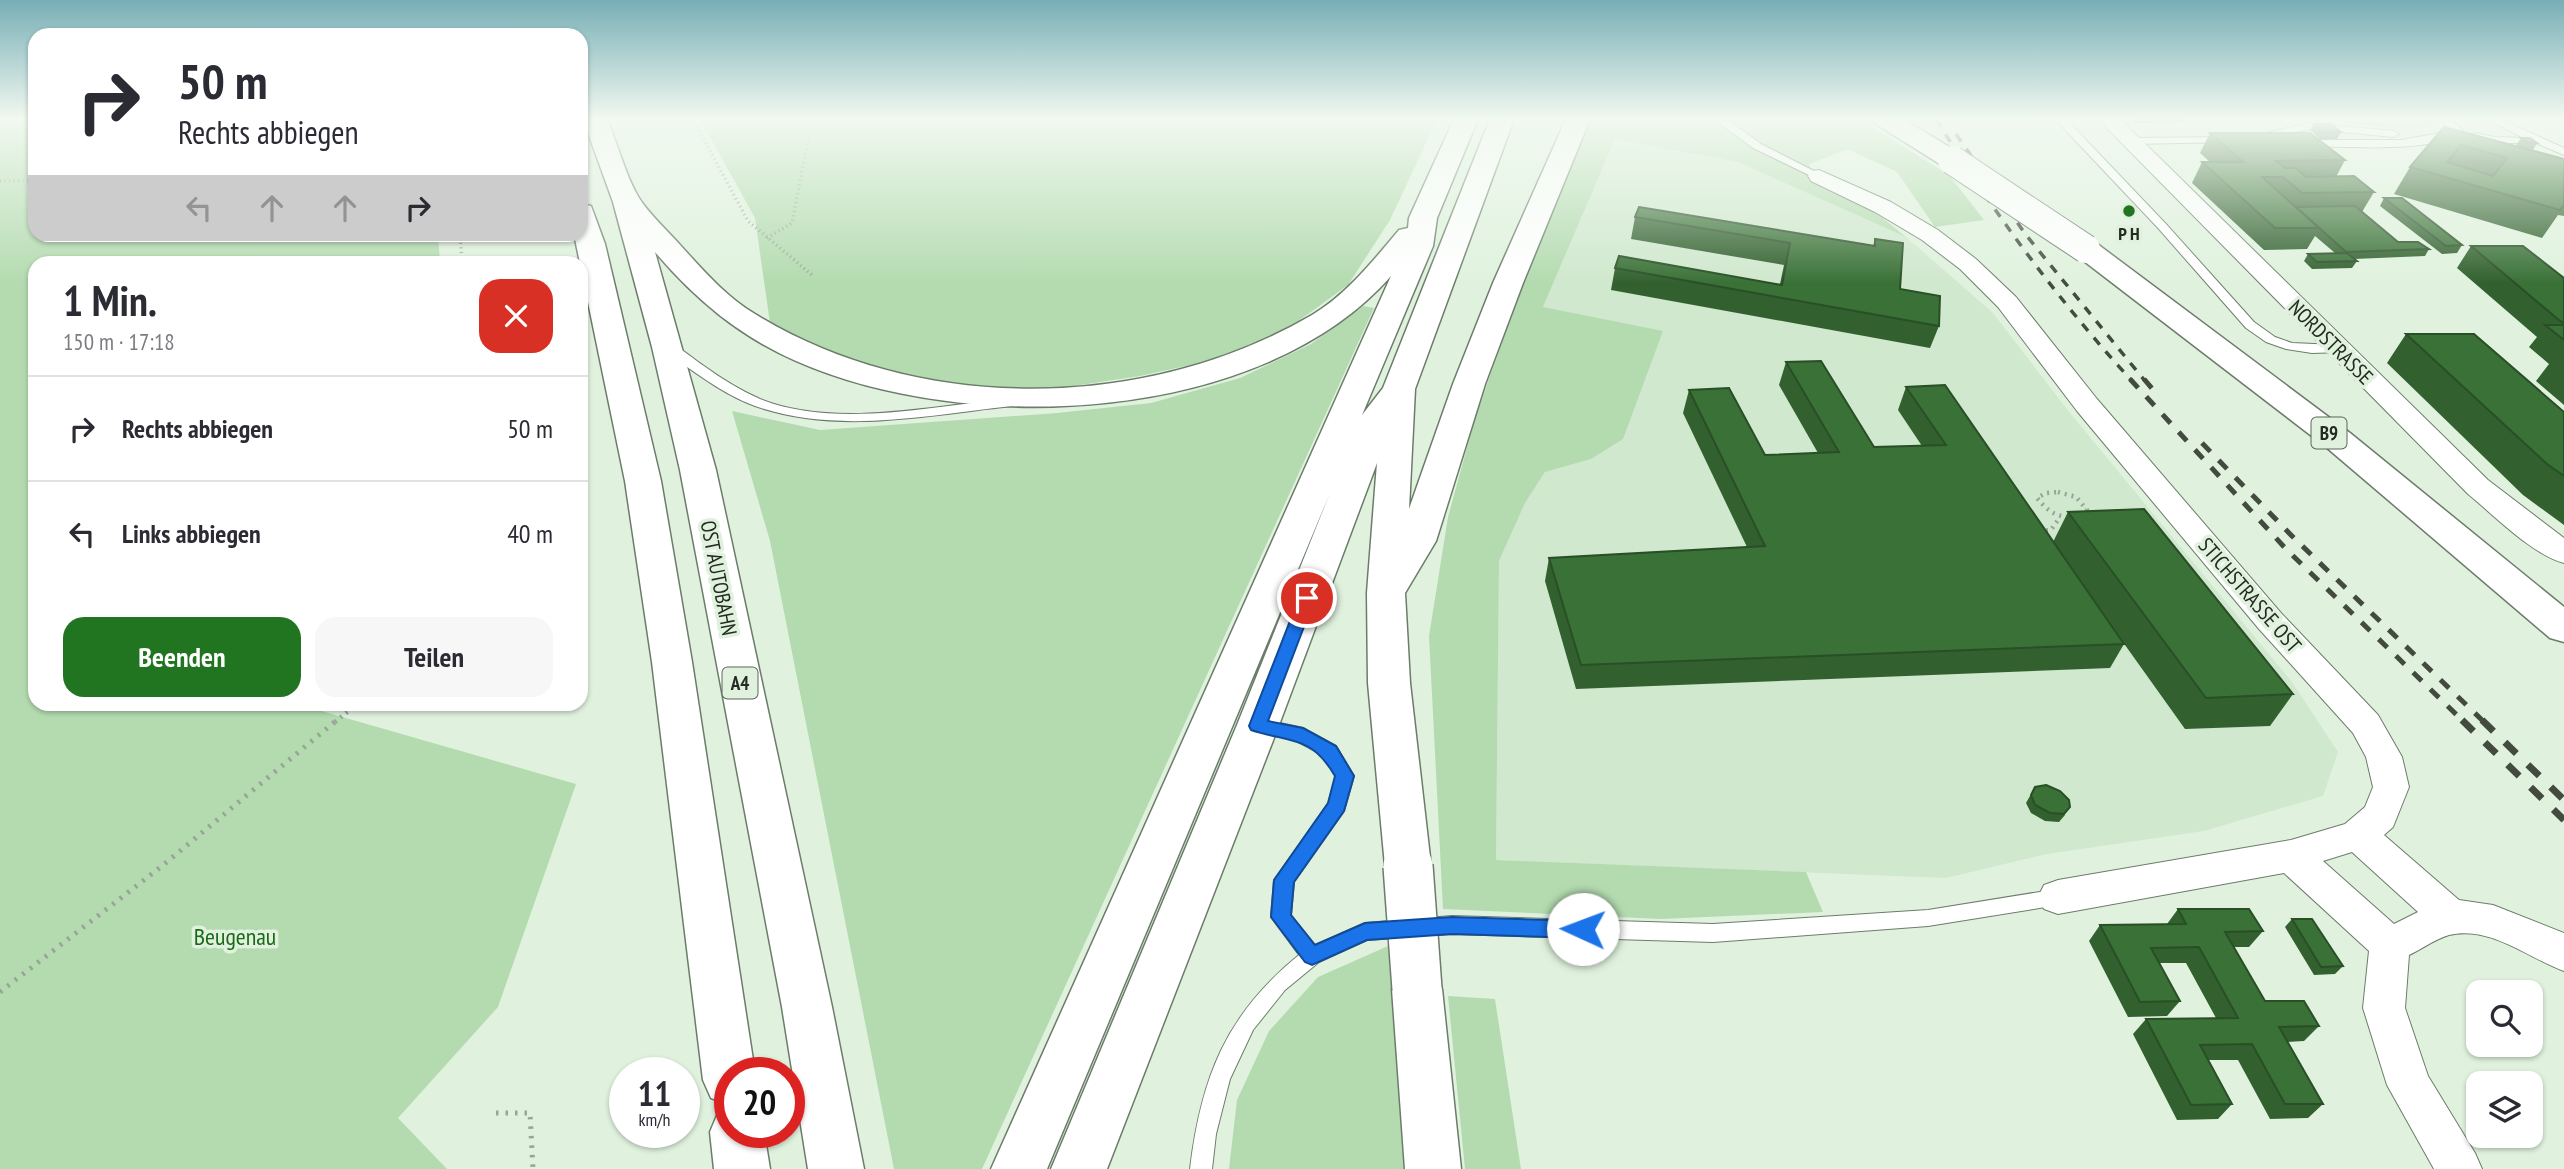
<!DOCTYPE html>
<html lang="de">
<head>
<meta charset="utf-8">
<style>
	body { margin:0; font-family:"PT Sans Narrow",sans-serif; background:#f7f7f7; color:#2b2b33; height:100vh; display:flex; flex-direction:column; font-size:26px; white-space:nowrap }
	* { box-sizing:border-box; margin:0 }
	p { font-size:23px; color:#7c7c81 }
	.icon { flex:none; width:38px; height:38px; fill:none; stroke:currentColor; stroke-width:2; stroke-linecap:round; stroke-linejoin:round }
	.map { position:relative; flex:1; overflow:hidden }
	.sheet { position:absolute; left:28px; top:256px; width:560px; height:455px; display:flex; flex-direction:column; background:#fff; border-radius:21px; box-shadow:0 2px 5px #0004 }
	.sheet>* { flex:none }
	.banner { position:absolute; left:28px; top:28px; width:560px; height:214px; border-radius:21px; box-shadow:0 2px 5px #0004; background:#fff; color:#2b2b33; overflow:hidden }
	.controls { position:absolute; left:2466px; top:980px; display:grid; gap:14px }
	.controls a { display:grid; place-items:center; width:77px; height:77px; border-radius:14px; background:#fff; box-shadow:0 2px 5px #0004; font-size:35px }
	.speed { position:absolute; left:609px; top:1057px; display:flex; gap:14px; font-size:35px; font-weight:700; text-align:center }
	.speed>* { display:grid; place-content:center; width:91px; height:91px; border-radius:50%; background:#fff; box-shadow:0 2px 5px #0004; line-height:1 }
	.speed small { font-size:18px; font-weight:400 }
	.speed .limit { border:10px solid #d22; background:#fff; color:#111 }
	.pin { position:absolute; display:grid; place-items:center; width:60px; height:60px; color:#fff; margin:-30px; border:4px solid #fff; border-radius:50%; box-shadow:0 2px 7px #0007 }
	.me { position:absolute; width:77px; margin:-38px; rotate:272deg; stroke-linejoin:round; filter:drop-shadow(0 0 5px #0008) }
	.turn { display:flex; align-items:center; gap:24px; height:147px; padding:0 35px; font-size:32px }
	.turn .icon { width:91px; height:91px; stroke-width:2.5 }
	.turn b { display:block; font-size:49px; line-height:60px }
	.lanes { display:flex; align-items:center; height:66px; padding:0 35px; background:#0003; justify-content:center; gap:35px; direction:ltr }
	.lanes .off { opacity:.35 }
	.round { display:grid; place-items:center; flex:none; width:74px; height:74px; border-radius:21px; background:#f7f7f7 }
	.summary { display:flex; align-items:center; justify-content:space-between; height:119px; padding:0 35px }
	h1 { font-size:42px; font-weight:700; line-height:52px }
	.button { display:flex; gap:14px; margin-top:auto; padding:14px 35px }
	.button a { flex:1; height:80px; border-radius:21px; background:#217520; color:#fff; font-size:28px; font-weight:700; line-height:80px; text-align:center }
	.button a+a { background:#f7f7f7; color:#2b2b33 }
	ul { padding:0; list-style:none }
	li { display:flex; align-items:center; gap:21px; height:105px; padding:0 35px; border-top:2px solid #e1e1e2 }
	li div { flex:1 }
	li b { display:block; font-size:26px }
	li em { font-style:normal }
	.map>svg:first-child { display:block }
</style>
</head>
<body>
<div class="map">
<svg width="2564" height="1169" viewBox="0 0 2564 1169">
	<rect width="100%" height="100%" fill="#e0f2de"/>
	<path fill="#d0e8ce" d="M1615 139 1739 162 1906 237 1993 313 2070 413 2292 682 2338 752 2323 796 2204 831 2047 854 1946 878 1496 860 1499 561 1525 503 1545 472 1591 459 1663 332 1543 307Z"/>
	<path fill="#b4dbb0" d="M0 119H35V234L438 235 440 262H35V704H324L318 710 576 784 498 1007 398 1118 447 1169H0Z
		M700 119H1437L1390 220 1348 285 1286 330 1218 359 1140 376 1060 388 973 387 902 375 827 354 770 323 755 218Z
		M1591 119H1859L1949 175 1984 220 1935 227 1897 172 1848 149 1809 164 1813 178 1873 210 1906 237 1738 162 1615 139 1543 307 1663 331 1623 439 1591 459 1545 472 1525 503 1499 561 1496 860 1806 872 1823 912 1661 919 1443 909 1429 636 1448 517 1476 415 1517 300Z
		M2317 119H2426L2431 122 2430 127 2387 128Z
		M1363 306 1374 308 982 1169H894L770 541 732 411 820 430 1057 413 1151 403 1240 378 1311 344Z
		M1388 946 1406 1169H1229L1237 1100 1269 1031 1318 977Z
		M1448 996 1495 999 1521 1169H1465Z"/>
	<g fill="none" stroke-linecap="round" stroke-linejoin="round">
		<defs>
			<path id="lane" d="M1714 119H1726L1761 144 1824 176 1815 178 1753 148Z
				M2055 119H2066L2166 224 2254 322 2275 337 2292 343 2337 345 2342 346V352L2312 353 2286 349 2266 342 2246 328 2158 228Z
				M2440 119H2451L2464 132C2433 154 2341 146 2301 146L2296 143 2301 140H2401L2452 131Z
				M2486 119H2500L2564 148V155L2536 143H2494L2471 138 2470 136 2475 133 2494 137 2524 138Z
				M2310 123 2394 131 2399 134 2394 137 2310 129 2246 142 2241 139Z
				M2227 137 2231 138V142L2131 144 2126 141 2131 138Z
				M668 343C681 347 693 359 704 366 722 379 740 390 760 399 834 429 935 406 1012 398L1019 402 1012 406C928 415 837 435 755 406 722 394 692 370 663 350L662 347Z
				M1258 718 1303 728 1336 746 1354 776 1344 811 1294 882 1291 915 1315 945 1365 923 1452 916 1713 924 1928 910 2058 889 2065 891 2068 897 2065 903 2058 905 1928 926 1713 942 1452 934 1367 940 1319 962 1285 990 1253 1030 1230 1079 1216 1134 1212 1169H1190C1201 1078 1226 1014 1299 955L1271 917 1274 880 1328 804 1336 776 1324 756 1293 739 1252 730 1249 725 1252 720Z"/>
			<path id="street" d="M2098 119H2120L2488 480 2564 538V563C2531 554 2494 515 2468 494Z
				M1819 170 1891 202 1938 230 1976 259 2016 297 2097 399 2281 613 2378 715 2402 757 2409 787 2393 827 2384 835 2459 900 2493 905 2564 933V971C2528 958 2490 925 2449 935 2435 939 2422 949 2409 955L2405 1008 2428 1076 2475 1153 2482 1169H2434L2387 1085 2363 1008 2369 951 2284 873 2058 914 2044 909 2038 897 2044 885 2058 880 2291 840 2345 824 2365 807 2373 787 2366 757 2353 733 2259 629 2077 411 1998 307 1960 269 1922 240 1875 212 1811 181 1808 176 1811 171ZM2352 852 2418 912 2394 924 2323 861Z"/>
			<path id="primary" d="M1873 119H1903L1961 154 1965 160 1961 166 1952 168 1943 166 1876 124Z
				M2086 240 2096 243 2350 433 2564 607V642L2550 638 2326 447 2076 255 2072 249 2076 243Z"/>
			<path id="highway" d="M583 119H607C618 144 625 175 639 198 649 214 668 231 681 246 703 270 726 297 755 314 919 415 1146 412 1312 315 1347 294 1373 261 1399 230L1408 228 1409 218 1454 119H1478L1437 218 1433 246 1362 415 1383 388 1490 119H1514L1415 389 1409 509 1453 384 1493 283 1566 119H1590L1523 283 1485 384 1436 541 1405 593 1410 683 1431 866 1425 880 1408 885 1391 880 1385 866 1368 683 1367 593 1377 463 1279 725 1107 1169H1051L1237 725 1330 493 1047 1169H991L1391 276C1261 424 968 437 796 361 739 336 695 299 655 252L716 470 832 1007 864 1169H808L782 1007 680 470 652 347 613 202Z
				M581 204 591 206 605 244 661 481 692 662 755 1073H730V1105L711 1098 703 1080 652 662 625 481 574 234H581Z
				M1417 966 1435 973 1442 989 1461 1169H1405L1392 989 1399 973Z
				M730 1108V1132H764L770 1169H714L710 1132 718 1113Z"/>
		</defs>
		<use href="#lane" stroke="#6c7c6a" stroke-width="2"/>
		<use href="#street" stroke="#6c7c6a" stroke-width="2"/>
		<use href="#primary" stroke="#6c7c6a" stroke-width="3"/>
		<use href="#highway" stroke="#6c7c6a" stroke-width="3"/>
		<path stroke="#97a596" stroke-width="3.5" stroke-dasharray="1 3.5" stroke-linecap="butt" d="M693 119 748 221 812 275
			M0 181H35
			M460 234 462 262
			M767 238 792 223 812 119"/>
		<path stroke="#97a596" stroke-width="4.5" stroke-dasharray="2 5" stroke-linecap="butt" d="M2058 492 2076 497 2087 510C2067 523 2051 516 2037 498L2046 493Z
			M2039 531 2051 530 2060 517
			M335 722 357 704"/>
		<path stroke="#97a596" stroke-width="5" stroke-dasharray="2.5 7" stroke-linecap="butt" d="M0 992 162 866 337 720
			M496 1113H530L533 1169"/>
		<use href="#lane" fill="#fff" fill-rule="evenodd"/>
		<use href="#street" fill="#fff" fill-rule="evenodd"/>
		<use href="#primary" fill="#fff" fill-rule="evenodd"/>
		<use href="#highway" fill="#fff" fill-rule="evenodd"/>
		<path stroke="#434b41" stroke-width="3.5" stroke-dasharray="9 9" stroke-linecap="butt" d="M1936 119C1993 212 2058 300 2132 381
			M1956 134 2026 235 2145 381"/>
		<path stroke="#434b41" stroke-width="5" stroke-dasharray="12 12" stroke-linecap="butt" d="M2130 379 2286 549 2464 722
			M2144 379 2155 392
			M2202 443 2292 536 2484 722"/>
		<path stroke="#434b41" stroke-width="7" stroke-dasharray="16 16" stroke-linecap="butt" d="M2462 720 2564 820
			M2482 720 2564 800"/>
		<defs>
			<path id="primary-bridge" d="M1952 160 2086 249"/>
			<path id="highway-bridge" d="M1408 866 1417 989"/>
		</defs>
		<use href="#primary-bridge" stroke="#6c7c6a" stroke-width="30" stroke-linecap="butt"/>
		<use href="#highway-bridge" stroke="#6c7c6a" stroke-width="52" stroke-linecap="butt"/>
		<use href="#primary-bridge" stroke="#fff" stroke-width="28"/>
		<use href="#highway-bridge" stroke="#fff" stroke-width="49"/>
	</g>
	<path fill="#32612f" d="M2130 119H2187L2186 122 2134 123Z
		M2314 124 2341 132 2337 139H2320L2310 130Z
		M2444 127 2519 147 2516 145 2521 138 2537 143 2533 150H2531L2564 159V216L2558 215 2542 238 2394 194 2410 167Z
		M2210 133 2345 160 2336 177 2374 192 2362 212 2398 242 2429 249 2425 256 2354 259 2357 261 2352 268 2312 269 2304 261 2308 254 2335 253 2315 236 2307 249 2264 250 2192 183 2202 162H2210L2200 153Z
		M2384 198 2462 245 2457 253 2442 254 2380 206Z
		M1635 217 1873 246 1875 239 1900 289 1939 326 1930 348 1611 290 1615 268 1780 284 1784 265 1631 239Z
		M2471 246 2564 278V405L2536 381 2549 364 2529 347 2537 337 2457 268Z
		M2406 334 2564 412V525L2523 495 2387 363Z
		M1786 362 1874 447 1922 446 1898 410 1906 387 2053 542 2068 512 2293 694 2270 726 2185 729 2090 596 2124 644 2110 668 1576 689 1545 581 1549 558 1747 547 1683 413 1689 390 1765 455 1818 453 1779 385Z
		M2035 787 2065 815 2059 822 2045 821 2031 813 2026 803Z
		M2178 909 2263 931 2249 947H2234L2265 1001 2319 1026 2304 1041 2287 1042 2323 1104 2308 1118 2270 1119 2238 1060H2208L2232 1104 2218 1119 2177 1120 2133 1034 2146 1019 2216 1018 2186 963H2159L2180 1001 2167 1016 2128 1017 2089 941 2100 925 2167 924Z
		M2292 919 2343 966 2335 974 2314 975 2285 927Z"/>
	<path fill="#294f26" d="M2461 145 2444 172 2447 162Z"/>
	<path fill="#3a7137" stroke="#294f26" stroke-width="2" fill-rule="evenodd" d="M2314 124H2331L2341 132H2324Z
		M2444 127 2564 159V205L2560 210 2410 167ZM2461 145 2507 158 2493 176 2447 162Z
		M2210 133H2310L2345 160 2276 161 2285 168H2296L2306 177 2354 176 2374 192 2302 193 2283 177H2262L2319 228H2275L2202 162H2243Z
		M2521 138H2530L2537 143H2529Z
		M2384 198H2402L2462 245 2446 246Z
		M2355 206 2398 242H2418L2429 249 2346 252 2296 207Z
		M1639 207 1875 246V239L1903 243 1900 289 1940 296 1939 326 1615 268 1619 256 1782 285 1790 243 1635 217Z
		M2471 246H2523L2564 278V323L2560 321Z
		M2347 253 2357 261 2317 262 2308 254Z
		M2545 325H2564V340Z
		M2406 334H2474L2564 412V476L2547 464Z
		M1821 361 1874 447 1946 445 1906 387 1945 385 2124 644 1581 665 1549 558 1765 546 1689 390 1729 388 1765 455 1839 452 1786 362Z
		M2144 509 2293 694 2206 698 2068 512Z
		M2046 785 2060 791 2069 800 2070 807 2064 814 2050 813 2035 805 2031 795 2035 787Z
		M2178 909H2249L2263 931 2225 932 2265 1001H2304L2319 1026 2279 1027 2323 1104H2285L2252 1044 2200 1045 2232 1104 2191 1105 2146 1019 2238 1018 2199 947 2151 948 2180 1001 2140 1002 2100 925 2186 924Z
		M2292 919H2312L2343 966 2321 967Z"/>
	<linearGradient id="sky" x2="0" y2="1"><stop stop-color="#77aeb5"/><stop offset="0.42" stop-color="#f1f9f0"/><stop offset="1" stop-color="#f1f9f0" stop-opacity="0"/></linearGradient>
	<rect width="2564" height="283" fill="url(#sky)"/>
	<path fill="#1a73e8" stroke="#114b97" stroke-width="2" d="M1307 593 1315 598 1268 721 1303 728 1336 746 1354 776 1344 811 1294 882 1291 915 1315 945 1365 923 1452 917 1583 921 1590 923 1593 929 1590 935 1583 938 1452 934 1367 940 1312 965 1305 962 1271 917 1274 880 1328 803 1335 776C1311 735 1291 743 1251 730L1249 726 1299 598Z"/>
	<circle fill="#217520" stroke="#e0f2de" stroke-width="2.5" cx="2129" cy="211" r="7"/>
	<g text-anchor="middle" dominant-baseline="central" stroke-width="7" stroke-linejoin="round" paint-order="stroke">
		<g font-size="18" font-weight="bold" fill="#242b23" stroke="#e0f2de">
			<text x="2129" y="233">P H</text>
		</g>
		<g fill="#e0f2de" stroke="#5c675b" stroke-width="2">
			<rect x="2311.5" y="417.5" width="35" height="31" rx="5"/>
			<rect x="722.5" y="667.5" width="35" height="31" rx="5"/>
		</g>
		<g font-size="19" font-weight="bold" fill="#242b23">
			<text x="2329" y="433">B9</text>
			<text x="740" y="683">A4</text>
		</g>
		<g font-size="21" fill="#242b23" stroke="#e0f2de">
			<text transform="translate(2331 342) rotate(45)">NORDSTRASSE</text>
			<text transform="translate(719 578) rotate(79)">OST AUTOBAHN</text>
			<text transform="translate(2250 595) rotate(49)">STICHSTRASSE OST</text>
		</g>
		<g font-size="24" fill="#196919" stroke="#e0f2de">
			<text x="235" y="936">Beugenau</text>
		</g>
	</g>
</svg>
<div class="controls">
<a><svg class="icon" aria-label="search" viewBox="0 0 24 24"><circle cx="10" cy="10" r="6"/><path d="M15 15l6 6"/></svg></a>
<a><svg class="icon" aria-label="layers" viewBox="0 0 24 24"><path d="M12 4l9 5-9 5-9-5zM3 14l9 5 9-5"/></svg></a>
</div>
<div class="speed"><div>11<small>km/h</small></div><div class="limit">20</div></div>
<div class="pin" style="left:1307px;top:598px;background:#d93025"><svg class="icon" aria-label="arrive" viewBox="0 0 24 24"><path d="M6 21V4h12l-3 4 3 4H6"/></svg></div>
<svg class="me" style="left:1583px;top:929px" viewBox="-20 -20 40 40"><circle r="19" fill="#fff"/><path d="M0-13L10 11 0 6-10 11z" fill="#1a73e8"/></svg>
<div class="banner">
<div class="turn"><svg class="icon" aria-label="right" viewBox="0 0 24 24"><path d="M7 20v-9h11M14 6l5 5-5 5"/></svg><div><b>50 m</b>Rechts abbiegen</div></div>
<div class="lanes"><svg class="icon off" aria-label="left" viewBox="0 0 24 24"><path d="M17 20v-9H6M10 6l-5 5 5 5"/></svg><svg class="icon off" aria-label="ahead" viewBox="0 0 24 24"><path d="M12 20V5M6 11l6-6 6 6"/></svg><svg class="icon off" aria-label="ahead" viewBox="0 0 24 24"><path d="M12 20V5M6 11l6-6 6 6"/></svg><svg class="icon" aria-label="right" viewBox="0 0 24 24"><path d="M7 20v-9h11M14 6l5 5-5 5"/></svg></div>
</div>
<section class="sheet">
<div class="summary"><div><h1>1 Min.</h1><p>150 m · 17:18</p></div><a class="round" style="background:#d93025;color:#fff"><svg class="icon" aria-label="close" viewBox="0 0 24 24"><path d="M6 6l12 12M18 6L6 18"/></svg></a></div>
<ul>
<li><svg class="icon" aria-label="right" viewBox="0 0 24 24"><path d="M7 20v-9h11M14 6l5 5-5 5"/></svg><div><b>Rechts abbiegen</b></div><em>50 m</em></li>
<li><svg class="icon" aria-label="left" viewBox="0 0 24 24"><path d="M17 20v-9H6M10 6l-5 5 5 5"/></svg><div><b>Links abbiegen</b></div><em>40 m</em></li>
</ul>
<div class="button"><a>Beenden</a><a>Teilen</a></div>
</section>
</div>
</body>
</html>
